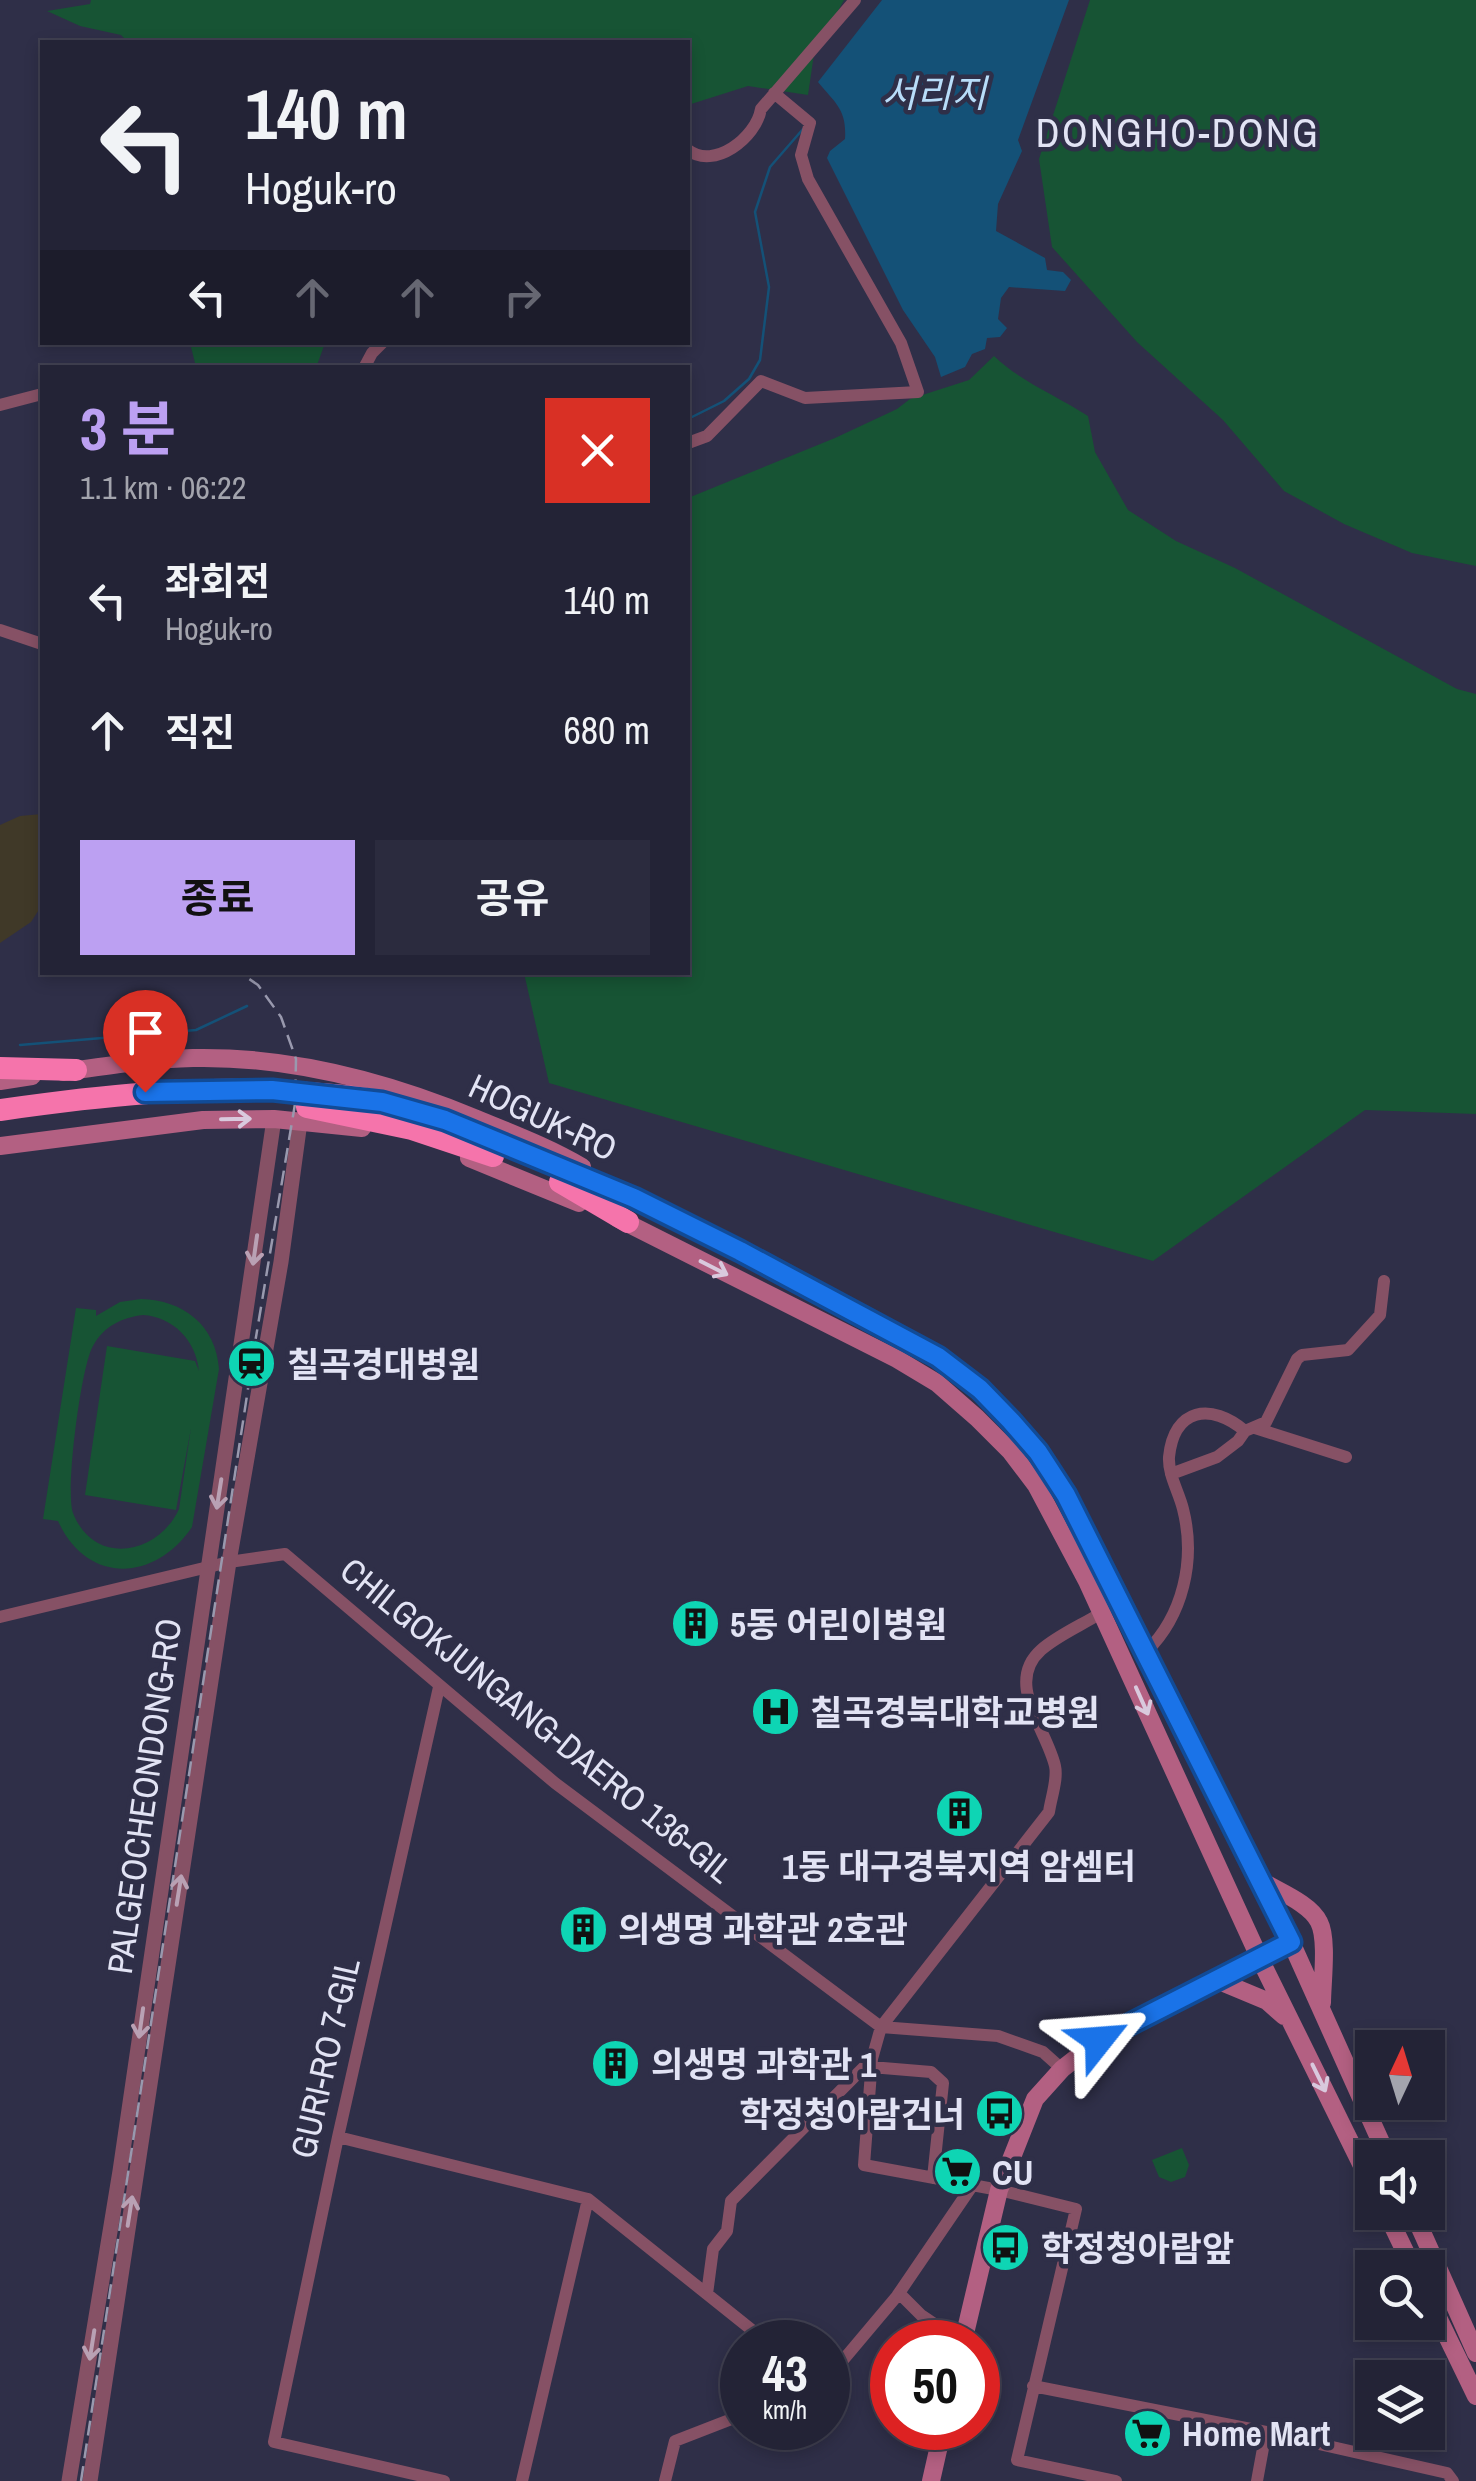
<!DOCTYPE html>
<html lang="ko">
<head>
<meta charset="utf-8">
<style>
	body { margin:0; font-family:"Archivo Narrow","Noto Sans KR",sans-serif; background:#2b2b3e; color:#f1f3f6; height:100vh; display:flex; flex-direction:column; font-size:38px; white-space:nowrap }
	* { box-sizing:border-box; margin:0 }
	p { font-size:32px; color:#a3a4ad }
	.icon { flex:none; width:55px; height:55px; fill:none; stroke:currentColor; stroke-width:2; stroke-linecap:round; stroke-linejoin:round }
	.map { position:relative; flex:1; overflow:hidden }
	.panel { position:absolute; left:40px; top:365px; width:650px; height:610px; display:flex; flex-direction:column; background:#232336; border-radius:0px; box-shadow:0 5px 15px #0003,0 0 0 2px #404051 }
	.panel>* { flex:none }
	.guide { position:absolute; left:40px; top:40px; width:650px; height:305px; border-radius:0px; box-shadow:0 5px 15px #0003,0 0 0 2px #404051; background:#232336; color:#f1f3f6; overflow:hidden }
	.needle { width:65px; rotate:4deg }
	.fabs { position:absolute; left:1355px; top:2030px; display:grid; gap:20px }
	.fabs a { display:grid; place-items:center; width:90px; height:90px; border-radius:0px; background:#232336; box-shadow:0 5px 15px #0003,0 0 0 2px #404051; font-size:50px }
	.speed { position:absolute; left:720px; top:2320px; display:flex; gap:20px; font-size:50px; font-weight:700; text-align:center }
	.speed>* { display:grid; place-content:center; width:130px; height:130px; border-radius:50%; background:#232336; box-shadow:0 5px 15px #0003,0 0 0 2px #404051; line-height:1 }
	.speed small { font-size:25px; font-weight:400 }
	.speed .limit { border:15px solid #d22; background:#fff; color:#111 }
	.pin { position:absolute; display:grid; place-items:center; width:85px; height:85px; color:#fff; margin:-102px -42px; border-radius:50% 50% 50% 0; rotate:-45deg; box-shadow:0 0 10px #0007 }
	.pin .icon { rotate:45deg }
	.me { position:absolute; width:110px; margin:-55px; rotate:62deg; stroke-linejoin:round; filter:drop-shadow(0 0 8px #0008) }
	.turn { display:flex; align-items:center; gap:35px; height:210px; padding:0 40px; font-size:45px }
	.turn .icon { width:130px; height:130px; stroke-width:2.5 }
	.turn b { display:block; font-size:70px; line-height:85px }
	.lanes { display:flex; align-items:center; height:95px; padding:0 40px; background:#0003; justify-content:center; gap:50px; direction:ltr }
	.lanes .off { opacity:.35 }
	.round { display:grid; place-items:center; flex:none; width:105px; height:105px; border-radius:0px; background:#2b2b3e }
	.overview { display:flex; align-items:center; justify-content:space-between; height:170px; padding:0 40px }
	h1 { font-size:60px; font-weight:700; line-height:75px; color:#bca0f2 }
	.button { display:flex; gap:20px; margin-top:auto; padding:20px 40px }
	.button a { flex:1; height:115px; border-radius:0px; background:#bca0f2; color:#111; font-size:40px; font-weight:700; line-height:115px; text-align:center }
	.button a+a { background:#2b2b3e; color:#f1f3f6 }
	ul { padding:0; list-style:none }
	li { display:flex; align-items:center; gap:30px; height:130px; padding:0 40px }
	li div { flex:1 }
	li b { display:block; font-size:38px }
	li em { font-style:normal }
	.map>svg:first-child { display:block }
</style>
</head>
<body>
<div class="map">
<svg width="1476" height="2481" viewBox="0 0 1476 2481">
	<rect width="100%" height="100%" fill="#2f2f48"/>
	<path fill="#403928" d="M42 814V905L31 922 0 943V825L20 816Z"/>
	<path fill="#175434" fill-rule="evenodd" d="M91 0H844L814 54 808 95 748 86 688 105V42H128L121 35 80 26 47 11 90 4Z
		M1090 0H1476V566L1412 553 1344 524 1284 491 1223 420 1137 342 1052 247 1039 159Z
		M190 343V342L325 343 316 368 196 367Z
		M994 356C1021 382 1056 395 1088 416L1095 452 1128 510 1176 541 1235 568 1457 689 1476 694V1114L1365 1110 1153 1261 549 1083 524 973 688 972V498L835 438 897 409 910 399 969 380Z
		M141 1299C183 1300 216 1325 219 1369L192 1527C155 1582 87 1585 58 1521L43 1519 76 1308 96 1310V1316L120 1302ZM143 1315C173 1317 196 1340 199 1371L195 1361 107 1346 85 1495 176 1510 191 1428 179 1509C158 1555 94 1567 73 1513 65 1492 81 1366 93 1346 104 1326 121 1318 143 1315Z
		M1182 2148 1189 2165 1185 2177 1171 2182 1159 2177 1152 2160Z"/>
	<path fill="#145177" d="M882 0H1069L1018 140 1022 151 998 204 996 231 1045 258 1047 270 1063 272 1071 280 1065 291 1009 287 1001 298 998 319 1007 328 1000 337 987 338 985 349 972 354 965 367 941 377 935 357 903 310 827 158 830 151 845 139C847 109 835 103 818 82Z"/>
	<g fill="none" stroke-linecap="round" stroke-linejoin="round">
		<path stroke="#145177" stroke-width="2.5" d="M688 419 724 401 749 379 760 360 769 287 755 212 770 167 803 129
			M20 1045 196 1030 247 1006"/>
		<path stroke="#865165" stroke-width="12" d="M688 150C714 170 756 138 761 109L855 0
			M364 368 372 353 383 342
			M0 405 42 394
			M688 443 707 436 761 381 805 398 918 392 901 343 808 179 801 155 810 123 774 93
			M0 630 42 644
			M1255 1428 1346 1457
			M1171 1474 1217 1457 1238 1441 1245 1431 1266 1422 1297 1359 1302 1355 1348 1350 1380 1315 1384 1281
			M1101 1613C1082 1625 1058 1635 1041 1650 1004 1683 1047 1730 1055 1766 1058 1779 1051 1798 1049 1812L881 2027 872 2059 864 2165 999 2190 1076 2209 1017 2460 1116 2481
			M0 1617 229 1562 285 1554 555 1783 881 2027 998 2036 1043 2052 1062 2069
			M1146 1652C1183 1616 1196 1560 1183 1509 1179 1492 1168 1475 1169 1457 1174 1408 1211 1402 1245 1431
			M439 1687 338 2137 274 2442 444 2481
			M871 2067 931 2072 943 2083 933 2178
			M338 2137 588 2199 522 2481
			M588 2199 767 2342
			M899 2293 921 2315 961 2342
			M707 2294 713 2249 727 2231 731 2201 872 2059
			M828 2378 897 2296 972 2186
			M1033 2386 1266 2432 1447 2473 1453 2481
			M665 2481 675 2441 742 2415
			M1257 2481 1266 2432"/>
		<path stroke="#865165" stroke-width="15" d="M69 2481 120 2171 274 1119
			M90 2481 229 1562 281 1262 300 1122"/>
		<path stroke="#b36082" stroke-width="18" d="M63 1072C106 1066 150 1059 193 1058 291 1056 386 1081 477 1119 513 1134 548 1147 582 1167
			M0 1081 32 1076
			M0 1146 203 1120 274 1119 362 1128
			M469 1158 579 1203
			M625 1193 938 1357C990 1397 1030 1440 1066 1495L1291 1942 1388 2158
			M617 1218 897 1359 937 1383 977 1418 1011 1452 1036 1485 1087 1581 1260 1959 1372 2186
			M1260 1880C1277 1891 1310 1903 1319 1922 1328 1939 1322 1983 1322 2003
			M1219 1981 1267 2001 1284 2016
			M1386 2212 1413 2268
			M1413 2212 1476 2353
			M1428 2297 1476 2396
			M963 2342 999 2190 1035 2099 1062 2069 1099 2040 1291 1942
			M931 2481 943 2428"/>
		<path stroke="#f574ab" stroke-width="22" d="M0 1068 76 1070
			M307 1107 412 1129 493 1156
			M0 1110C99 1096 196 1085 295 1092 325 1094 357 1096 386 1103 471 1125 552 1165 634 1198
			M560 1182 628 1222"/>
		<path stroke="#9999ae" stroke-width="2.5" stroke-dasharray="15 8" stroke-linecap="butt" d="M81 2481 255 1343 295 1104 296 1059 281 1017 258 985 239 972"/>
	</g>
	<defs><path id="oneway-shaft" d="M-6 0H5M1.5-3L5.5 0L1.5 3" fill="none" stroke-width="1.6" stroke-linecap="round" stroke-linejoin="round" transform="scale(2.5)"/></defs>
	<g stroke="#d9c9dd">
		<use href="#oneway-shaft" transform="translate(236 1119) rotate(-1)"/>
		<use href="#oneway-shaft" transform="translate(714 1268) rotate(27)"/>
		<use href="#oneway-shaft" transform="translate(1142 1701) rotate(66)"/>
		<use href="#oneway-shaft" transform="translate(1319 2078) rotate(64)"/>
	</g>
	<g stroke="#b9a1b4">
		<use href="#oneway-shaft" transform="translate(255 1250) rotate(98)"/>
		<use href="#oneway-shaft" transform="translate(219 1494) rotate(99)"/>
		<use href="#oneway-shaft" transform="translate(179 1890) rotate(-81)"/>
		<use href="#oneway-shaft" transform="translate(141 2023) rotate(98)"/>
		<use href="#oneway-shaft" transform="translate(130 2211) rotate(-81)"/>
		<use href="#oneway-shaft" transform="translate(92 2345) rotate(99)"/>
	</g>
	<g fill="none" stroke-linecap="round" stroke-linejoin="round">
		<defs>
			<path id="route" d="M145 1092 272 1090 382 1102 445 1120 634 1198 740 1251 938 1357 980 1389 1011 1421 1038 1452 1066 1495 1291 1942 1099 2040"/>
		</defs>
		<use href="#route" stroke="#114b97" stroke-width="25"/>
		<use href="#route" stroke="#1a73e8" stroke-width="18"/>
	</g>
	<defs>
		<symbol id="station-disc" viewBox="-11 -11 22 22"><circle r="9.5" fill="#0ed5b4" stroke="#2f2f48"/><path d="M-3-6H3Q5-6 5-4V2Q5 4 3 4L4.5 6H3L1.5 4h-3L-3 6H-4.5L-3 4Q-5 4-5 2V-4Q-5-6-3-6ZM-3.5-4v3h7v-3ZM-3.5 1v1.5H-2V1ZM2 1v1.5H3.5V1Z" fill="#111"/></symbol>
		<symbol id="building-disc" viewBox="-11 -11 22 22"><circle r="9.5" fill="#0ed5b4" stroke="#2f2f48"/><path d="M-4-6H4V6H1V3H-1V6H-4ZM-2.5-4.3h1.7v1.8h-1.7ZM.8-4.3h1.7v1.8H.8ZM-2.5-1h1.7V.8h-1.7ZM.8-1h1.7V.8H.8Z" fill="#111"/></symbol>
		<symbol id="hospital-disc" viewBox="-11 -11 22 22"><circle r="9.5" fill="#0ed5b4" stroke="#2f2f48"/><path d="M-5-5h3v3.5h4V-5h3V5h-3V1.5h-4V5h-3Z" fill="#111"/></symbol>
		<symbol id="bus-disc" viewBox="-11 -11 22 22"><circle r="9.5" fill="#0ed5b4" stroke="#2f2f48"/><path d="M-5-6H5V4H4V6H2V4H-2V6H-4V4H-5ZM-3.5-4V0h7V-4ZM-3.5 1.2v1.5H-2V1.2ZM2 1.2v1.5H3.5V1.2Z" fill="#111"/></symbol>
		<symbol id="supermarket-disc" viewBox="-11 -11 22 22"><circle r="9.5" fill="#0ed5b4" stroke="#2f2f48"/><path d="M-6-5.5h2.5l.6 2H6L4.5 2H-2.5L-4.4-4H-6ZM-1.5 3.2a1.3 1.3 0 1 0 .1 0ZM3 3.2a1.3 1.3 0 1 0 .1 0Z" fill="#111"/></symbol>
	</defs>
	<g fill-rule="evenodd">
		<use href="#station-disc" x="224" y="1336" width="55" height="55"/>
		<use href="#building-disc" x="668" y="1596" width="55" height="55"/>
		<use href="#hospital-disc" x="748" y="1684" width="55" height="55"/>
		<use href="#building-disc" x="932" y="1786" width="55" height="55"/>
		<use href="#building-disc" x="556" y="1902" width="55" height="55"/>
		<use href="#building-disc" x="588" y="2036" width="55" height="55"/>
		<use href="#bus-disc" x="972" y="2086" width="55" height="55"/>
		<use href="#supermarket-disc" x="930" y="2144" width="55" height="55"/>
		<use href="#bus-disc" x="978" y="2220" width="55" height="55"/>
		<use href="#supermarket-disc" x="1120" y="2406" width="55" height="55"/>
	</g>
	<g text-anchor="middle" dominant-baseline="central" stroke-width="9" stroke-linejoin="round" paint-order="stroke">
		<g font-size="35" fill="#e2e3f4" stroke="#2f2f48">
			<text transform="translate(543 1117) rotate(25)">HOGUK-RO</text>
			<text transform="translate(537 1720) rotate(39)">CHILGOKJUNGANG-DAERO 136-GIL</text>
			<text transform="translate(144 1796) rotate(-82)">PALGEOCHEONDONG-RO</text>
			<text transform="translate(325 2058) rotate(-77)">GURI-RO 7-GIL</text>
		</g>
		<g font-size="35" font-weight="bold" fill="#e2e3f4" stroke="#2f2f48" text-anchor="start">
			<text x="287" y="1364">칠곡경대병원</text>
			<text x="730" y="1624">5동 어린이병원</text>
			<text x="810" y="1712">칠곡경북대학교병원</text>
			<text x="959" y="1866" text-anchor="middle">1동 대구경북지역 암셈터</text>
			<text x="618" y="1929">의생명 과학관 2호관</text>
			<text x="651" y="2064">의생명 과학관 1</text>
			<text x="965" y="2114" text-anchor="end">학정청아람건너</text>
			<text x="992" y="2172">CU</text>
			<text x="1041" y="2248">학정청아람앞</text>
			<text x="1182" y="2433">Home Mart</text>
		</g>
		<g font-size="38" font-style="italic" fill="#b8ddf9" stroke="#2f2f48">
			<text x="934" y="93">서리지</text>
		</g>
		<g font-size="40" letter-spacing="2.5" fill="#e2e3f4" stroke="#2f2f48">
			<text x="1178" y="132">DONGHO-DONG</text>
		</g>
	</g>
</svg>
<div class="fabs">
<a><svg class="needle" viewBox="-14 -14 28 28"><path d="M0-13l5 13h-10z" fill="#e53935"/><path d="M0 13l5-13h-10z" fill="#a3a4ad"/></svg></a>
<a><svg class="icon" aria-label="sound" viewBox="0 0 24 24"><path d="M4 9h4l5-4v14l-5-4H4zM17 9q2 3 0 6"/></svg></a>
<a><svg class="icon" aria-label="search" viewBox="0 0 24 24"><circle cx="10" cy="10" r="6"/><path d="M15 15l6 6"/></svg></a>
<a><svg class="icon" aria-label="layers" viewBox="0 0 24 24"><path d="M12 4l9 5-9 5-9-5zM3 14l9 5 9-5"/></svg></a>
</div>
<div class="speed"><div>43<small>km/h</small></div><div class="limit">50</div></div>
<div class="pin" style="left:145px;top:1092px;background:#d93025"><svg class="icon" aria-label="arrive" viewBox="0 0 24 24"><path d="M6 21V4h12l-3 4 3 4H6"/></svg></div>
<svg class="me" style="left:1099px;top:2040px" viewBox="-20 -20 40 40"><path d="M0-17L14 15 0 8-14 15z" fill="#1a73e8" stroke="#fff" stroke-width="4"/></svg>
<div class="guide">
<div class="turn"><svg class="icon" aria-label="left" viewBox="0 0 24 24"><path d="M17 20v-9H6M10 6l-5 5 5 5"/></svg><div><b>140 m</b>Hoguk-ro</div></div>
<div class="lanes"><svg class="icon" aria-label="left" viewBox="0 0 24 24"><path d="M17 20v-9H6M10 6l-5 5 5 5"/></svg><svg class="icon off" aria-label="ahead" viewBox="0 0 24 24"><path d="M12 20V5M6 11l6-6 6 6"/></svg><svg class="icon off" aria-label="ahead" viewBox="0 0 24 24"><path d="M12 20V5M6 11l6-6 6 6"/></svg><svg class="icon off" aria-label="right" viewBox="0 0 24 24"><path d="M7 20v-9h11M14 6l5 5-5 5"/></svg></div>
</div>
<section class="panel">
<div class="overview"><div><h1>3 분</h1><p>1.1 km · 06:22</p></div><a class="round" style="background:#d93025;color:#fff"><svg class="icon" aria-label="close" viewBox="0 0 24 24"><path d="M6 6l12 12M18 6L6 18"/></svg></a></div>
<ul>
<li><svg class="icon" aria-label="left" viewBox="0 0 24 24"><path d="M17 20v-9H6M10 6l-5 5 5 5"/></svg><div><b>좌회전</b><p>Hoguk-ro</p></div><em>140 m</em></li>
<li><svg class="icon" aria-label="ahead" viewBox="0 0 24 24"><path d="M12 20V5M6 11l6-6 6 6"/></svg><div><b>직진</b></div><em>680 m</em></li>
</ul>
<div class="button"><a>종료</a><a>공유</a></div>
</section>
</div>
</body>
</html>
